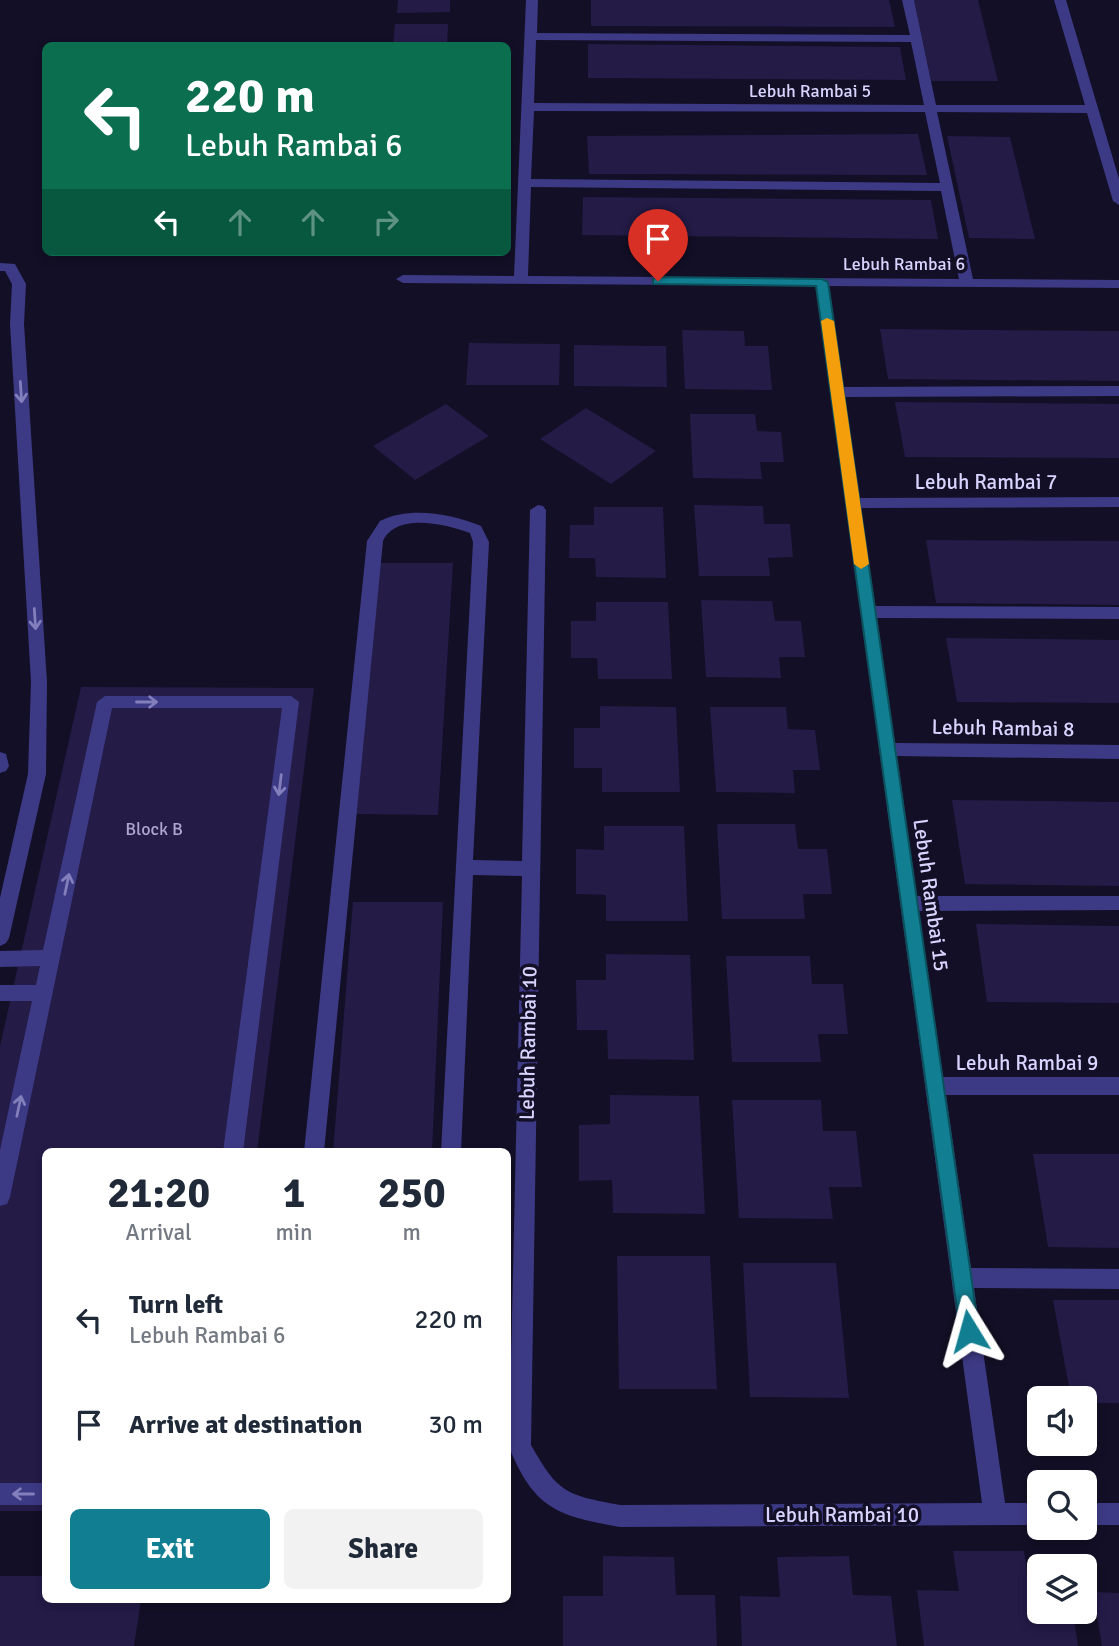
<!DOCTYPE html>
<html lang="en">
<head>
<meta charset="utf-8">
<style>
	body { margin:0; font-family:Signika,sans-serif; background:#f2f2f3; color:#1f2937; height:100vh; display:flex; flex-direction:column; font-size:26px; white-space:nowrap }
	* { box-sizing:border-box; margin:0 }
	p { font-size:23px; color:#747a83 }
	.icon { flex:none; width:38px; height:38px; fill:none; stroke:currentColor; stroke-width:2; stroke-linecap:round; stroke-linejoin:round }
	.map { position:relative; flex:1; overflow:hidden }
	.details { position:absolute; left:42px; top:1148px; width:469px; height:455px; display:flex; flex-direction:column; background:#fff; border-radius:10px; box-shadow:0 4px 10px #0003 }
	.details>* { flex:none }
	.top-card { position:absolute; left:42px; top:42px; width:469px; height:214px; border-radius:10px; box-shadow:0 4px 10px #0003; background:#0b6e4f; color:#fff; overflow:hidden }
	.tools { position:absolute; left:1027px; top:1386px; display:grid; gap:14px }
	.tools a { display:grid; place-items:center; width:70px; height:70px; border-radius:10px; background:#fff; box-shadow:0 4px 10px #0003; font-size:35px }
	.pin { position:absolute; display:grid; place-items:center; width:60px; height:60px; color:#fff; margin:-72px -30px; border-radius:50% 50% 50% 0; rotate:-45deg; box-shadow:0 0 7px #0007 }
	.pin .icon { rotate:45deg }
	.me { position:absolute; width:77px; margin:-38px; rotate:352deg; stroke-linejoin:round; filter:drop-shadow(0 0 5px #0008) }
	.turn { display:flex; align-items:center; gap:24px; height:147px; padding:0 28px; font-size:32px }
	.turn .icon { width:91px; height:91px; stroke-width:2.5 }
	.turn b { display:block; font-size:49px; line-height:60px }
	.lanes { display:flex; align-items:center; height:66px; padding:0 28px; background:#0003; justify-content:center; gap:35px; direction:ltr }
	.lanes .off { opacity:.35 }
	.eta { display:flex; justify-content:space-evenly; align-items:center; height:119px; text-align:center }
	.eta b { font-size:42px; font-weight:700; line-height:49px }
	.action { display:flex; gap:14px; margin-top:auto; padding:14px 28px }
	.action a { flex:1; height:80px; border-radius:10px; background:#117e91; color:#fff; font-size:28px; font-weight:700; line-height:80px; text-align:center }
	.action a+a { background:#f2f2f3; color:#1f2937 }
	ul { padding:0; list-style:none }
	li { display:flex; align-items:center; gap:21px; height:105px; padding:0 28px }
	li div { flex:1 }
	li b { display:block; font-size:26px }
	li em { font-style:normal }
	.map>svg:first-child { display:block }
</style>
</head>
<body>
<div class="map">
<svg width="1119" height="1646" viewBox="0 0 1119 1646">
	<rect width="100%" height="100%" fill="#130f26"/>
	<path fill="#241b47" d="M398 0H450V12L397 13Z
		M591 0H889L895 27 591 26Z
		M914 0H978L998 81H931Z
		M395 24H448L447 46H393Z
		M588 44 900 47 906 80 588 78Z
		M918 134 927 175 589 174 587 136Z
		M947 136 1010 137 1035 239 969 238Z
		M583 197 931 200 938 239 582 235Z
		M880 329 1119 331V381L888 379Z
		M682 330 744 331 745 346H768L772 390 685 389Z
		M469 343 560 344 559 385H466Z
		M574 345 666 346 667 387 574 386Z
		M895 402 1119 404V458L905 457Z
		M446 404 489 436 415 480 373 446Z
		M586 408 620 429 656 451 611 484 540 439Z
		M690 414H755L757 431 781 432 784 462H760L762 479 693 478Z
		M694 505 763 506 764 524H790L793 557 768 558 770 576H699Z
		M594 507H663L666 578 596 577 595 558H569L570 525H594Z
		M926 540 1119 541V605L936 603Z
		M377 563H453L438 815 352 814Z
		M701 600 772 601 775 621H801L805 657H779L781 678 706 677Z
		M596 602H668L672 679H598L597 658H571V621H596Z
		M946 638 1119 640V703L957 702Z
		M81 687 314 688 257 1152H46V1511H0V1046Z
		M600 706 676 707 680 792H602V768H574V728H600Z
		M710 707H786L788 729 815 730 820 770H793L795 793 716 792Z
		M952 800 1119 802V886L965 884Z
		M717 824H795L798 849H827L832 894H803L805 919H722Z
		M604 826H684L688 921H606V895L576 894V849L604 850Z
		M353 902H443L432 1152H333Z
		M976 924 1119 926V1003L987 1002Z
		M606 954 690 955 694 1060 608 1059 607 1030H577L576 980H606Z
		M726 956H810L812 984H843L848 1034H818L821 1062H732Z
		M610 1095 699 1096 705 1214 613 1213 612 1180 579 1181V1125L610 1124Z
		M732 1100H821L823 1131H856L862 1187H829L833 1219 739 1218Z
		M1033 1154H1119V1248L1048 1247Z
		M617 1256H710L717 1389H619Z
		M743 1263H836L849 1398 750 1397Z
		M1053 1300H1119V1403H1085V1398H1071Z
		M953 1551H1024L1030 1589H1040V1612H1073L1078 1646H924L917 1590 959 1591Z
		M603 1556 674 1557 676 1595H715L717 1646H563V1596H603Z
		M849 1556 853 1595 891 1596 897 1646H742L740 1596 780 1597 777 1557Z
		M0 1576H46V1600H141L134 1646H0Z
		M1093 1592 1119 1593V1646H1102Z"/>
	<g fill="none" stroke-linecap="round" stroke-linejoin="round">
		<path fill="#3d3a85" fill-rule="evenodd" d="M526 0H538L537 33 910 35 902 0H914L936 105H1085L1054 0H1066L1119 179V205L1113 201 1087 113 937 112 973 279 1119 280V288L829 286 844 387 1119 386V396L845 397 860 498 1119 497V507L861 508 875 606 1119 607V619L877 618 895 743 1119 745V759L897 756 917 896H1119V910L919 911 943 1077H1119V1095H946L971 1268 1119 1269V1289L974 1288 1005 1503H1040V1525L620 1527C558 1516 534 1509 509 1447L522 876 473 875 461 1152H441L473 542 470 533C446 524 396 512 383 541L324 1152H304L367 541 380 521C410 506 451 514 481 526L489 542 473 860 522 861 530 510 538 505 543 506 546 510 531 1445C558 1493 566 1495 620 1505L982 1503 816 286 403 283 396 279 403 275 514 276ZM536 40 911 42 924 105 534 103ZM534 111 925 112 940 183 531 179ZM531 187 941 191 959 279 528 276Z
			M0 263 15 264 26 284 24 324 47 682 46 774 9 938 6 943 0 946V898L28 774 31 682 10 324 12 284 5 271H0Z
			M105 696H291L299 702 243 1152H223L282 708H112L10 1197 7 1204 0 1206V1150L32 1001H0V985H36L40 966 0 967V951L43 950 97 702Z
			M0 752 6 754 9 766 6 771 0 773Z
			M0 1483H46V1505H0Z
			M1085 1503H1119V1525H1085Z"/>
	</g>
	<defs><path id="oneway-shaft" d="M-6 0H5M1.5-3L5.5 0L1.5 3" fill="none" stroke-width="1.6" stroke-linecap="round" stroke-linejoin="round" transform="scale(1.75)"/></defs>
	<g stroke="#837fbc">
		<use href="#oneway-shaft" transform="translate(21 392) rotate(86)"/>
		<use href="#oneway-shaft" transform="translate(35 619) rotate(86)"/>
		<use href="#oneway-shaft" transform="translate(147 702)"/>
		<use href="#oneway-shaft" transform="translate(280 785) rotate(97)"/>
		<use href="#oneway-shaft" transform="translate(67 884) rotate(-78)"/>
		<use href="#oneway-shaft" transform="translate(19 1106) rotate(-78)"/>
		<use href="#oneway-shaft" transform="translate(23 1494) rotate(-180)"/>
	</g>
	<path fill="#117e91" stroke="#0b525e" stroke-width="2" d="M658 277 822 279 828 282 979 1331 976 1337 969 1340 962 1337 960 1331 816 286 653 284V279Z"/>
	<path fill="#f59e0b" d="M827 318 834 321 869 564 861 569 854 564 821 321Z"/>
	<g text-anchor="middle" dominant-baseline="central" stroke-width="7" stroke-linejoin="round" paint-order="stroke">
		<g font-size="18" fill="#d9d4ff" stroke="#130f26">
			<text x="810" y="91">Lebuh Rambai 5</text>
			<text x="904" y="264">Lebuh Rambai 6</text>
		</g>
		<g font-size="18" fill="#aca6d1">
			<text x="154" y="829">Block B</text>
		</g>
		<g font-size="21" fill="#d9d4ff" stroke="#130f26">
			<text x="986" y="482">Lebuh Rambai 7</text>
			<text transform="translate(1003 728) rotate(1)">Lebuh Rambai 8</text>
			<text transform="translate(931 895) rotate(82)">Lebuh Rambai 15</text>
			<text transform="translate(528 1043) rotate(-89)">Lebuh Rambai 10</text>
			<text x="1027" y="1063">Lebuh Rambai 9</text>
			<text x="842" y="1515">Lebuh Rambai 10</text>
		</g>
	</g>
</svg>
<div class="tools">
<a><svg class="icon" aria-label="sound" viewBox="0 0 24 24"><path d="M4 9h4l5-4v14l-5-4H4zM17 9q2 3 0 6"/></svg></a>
<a><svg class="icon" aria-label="search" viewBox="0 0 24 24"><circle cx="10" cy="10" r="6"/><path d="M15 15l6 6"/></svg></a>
<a><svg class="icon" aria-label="layers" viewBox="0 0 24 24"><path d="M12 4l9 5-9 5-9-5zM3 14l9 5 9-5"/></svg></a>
</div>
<div class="pin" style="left:658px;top:281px;background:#d93025"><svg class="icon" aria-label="arrive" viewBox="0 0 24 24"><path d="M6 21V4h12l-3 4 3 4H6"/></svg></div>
<svg class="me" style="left:969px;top:1331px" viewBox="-20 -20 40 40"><path d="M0-17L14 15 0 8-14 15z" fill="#117e91" stroke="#fff" stroke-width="4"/></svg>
<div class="top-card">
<div class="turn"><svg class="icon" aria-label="left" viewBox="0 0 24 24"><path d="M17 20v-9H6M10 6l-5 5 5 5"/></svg><div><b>220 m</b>Lebuh Rambai 6</div></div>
<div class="lanes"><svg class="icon" aria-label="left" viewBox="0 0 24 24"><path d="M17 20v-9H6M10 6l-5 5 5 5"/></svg><svg class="icon off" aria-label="ahead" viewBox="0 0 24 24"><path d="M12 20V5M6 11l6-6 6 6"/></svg><svg class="icon off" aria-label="ahead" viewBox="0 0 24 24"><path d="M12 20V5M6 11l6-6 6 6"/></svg><svg class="icon off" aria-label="right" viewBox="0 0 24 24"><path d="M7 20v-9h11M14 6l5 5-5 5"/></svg></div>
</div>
<section class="details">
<div class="eta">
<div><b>21:20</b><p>Arrival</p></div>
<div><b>1</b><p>min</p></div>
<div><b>250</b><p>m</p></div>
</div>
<ul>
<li><svg class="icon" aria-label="left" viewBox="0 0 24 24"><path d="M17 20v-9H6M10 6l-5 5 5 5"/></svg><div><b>Turn left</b><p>Lebuh Rambai 6</p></div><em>220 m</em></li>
<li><svg class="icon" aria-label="arrive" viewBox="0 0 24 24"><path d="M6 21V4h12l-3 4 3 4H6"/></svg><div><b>Arrive at destination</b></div><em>30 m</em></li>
</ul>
<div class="action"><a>Exit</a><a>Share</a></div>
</section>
</div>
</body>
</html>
